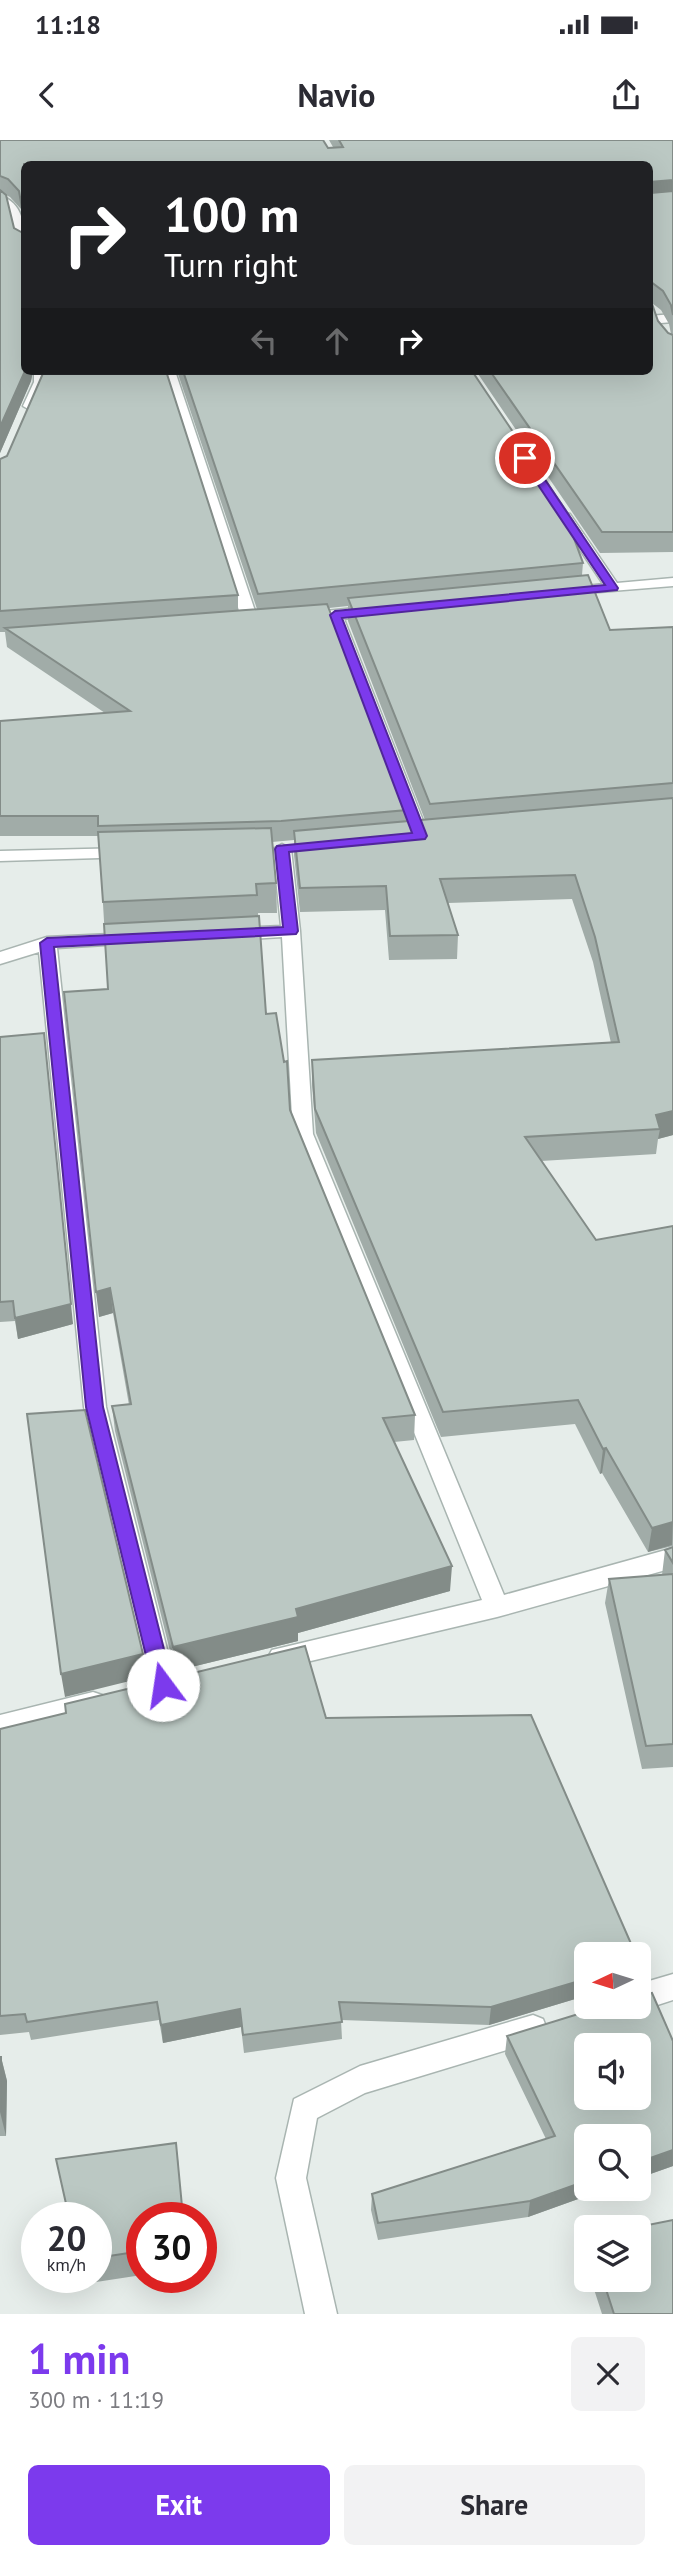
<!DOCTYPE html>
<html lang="en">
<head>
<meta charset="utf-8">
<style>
	body { margin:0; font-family:"PT Sans",sans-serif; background:#f2f2f3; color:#2b2b33; height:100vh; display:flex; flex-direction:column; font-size:26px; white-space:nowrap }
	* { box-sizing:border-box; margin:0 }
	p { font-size:23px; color:#7c7c81 }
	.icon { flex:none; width:38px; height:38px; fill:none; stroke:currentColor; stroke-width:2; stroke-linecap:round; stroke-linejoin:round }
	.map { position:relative; height:2174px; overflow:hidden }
	.panel { display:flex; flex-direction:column; background:#fff; flex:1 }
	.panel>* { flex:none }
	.hud { position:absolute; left:21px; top:21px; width:632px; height:214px; border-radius:10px; box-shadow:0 7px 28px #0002; background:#202124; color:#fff; overflow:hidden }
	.needle { width:46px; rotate:266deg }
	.tools { position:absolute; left:574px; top:1802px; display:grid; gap:14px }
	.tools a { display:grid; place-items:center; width:77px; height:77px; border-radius:10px; background:#fff; box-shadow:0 7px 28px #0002; font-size:35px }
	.speed { position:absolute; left:21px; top:2062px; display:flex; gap:14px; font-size:35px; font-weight:700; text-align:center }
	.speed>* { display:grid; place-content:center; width:91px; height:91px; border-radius:50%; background:#fff; box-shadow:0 7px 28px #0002; line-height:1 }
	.speed small { font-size:18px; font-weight:400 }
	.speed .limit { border:10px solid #d22; background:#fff; color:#111 }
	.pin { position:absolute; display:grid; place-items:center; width:60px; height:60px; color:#fff; margin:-30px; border:4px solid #fff; border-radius:50%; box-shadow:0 2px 7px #0007 }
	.me { position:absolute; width:77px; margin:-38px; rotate:346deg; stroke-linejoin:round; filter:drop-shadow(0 0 5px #0008) }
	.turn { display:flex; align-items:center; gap:24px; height:147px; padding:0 28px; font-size:32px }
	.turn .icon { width:91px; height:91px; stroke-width:2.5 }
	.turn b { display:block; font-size:49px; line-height:60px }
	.lanes { display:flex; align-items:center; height:66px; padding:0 28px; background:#0003; justify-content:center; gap:35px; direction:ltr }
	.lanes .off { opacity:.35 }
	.round { display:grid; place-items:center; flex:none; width:74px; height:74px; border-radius:10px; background:#f2f2f3 }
	.headline { display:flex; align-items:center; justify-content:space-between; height:119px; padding:0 28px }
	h1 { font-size:42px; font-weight:800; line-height:52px; color:#7c3aed }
	.cta { display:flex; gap:14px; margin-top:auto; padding:14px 28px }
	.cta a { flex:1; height:80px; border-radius:10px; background:#7c3aed; color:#fff; font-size:28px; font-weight:800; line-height:80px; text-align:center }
	.cta a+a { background:#f2f2f3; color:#2b2b33 }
	.status { display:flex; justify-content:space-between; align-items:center; height:49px; padding:0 35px; background:#fff; direction:ltr }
	.status svg { height:19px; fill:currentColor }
	header { display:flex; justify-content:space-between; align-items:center; height:91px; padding:0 28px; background:#fff; font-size:32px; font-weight:800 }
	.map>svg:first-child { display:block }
</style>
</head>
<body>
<div class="status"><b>11:18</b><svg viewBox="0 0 49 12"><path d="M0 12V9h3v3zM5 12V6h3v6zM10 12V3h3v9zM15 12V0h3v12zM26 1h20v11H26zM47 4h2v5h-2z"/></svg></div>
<header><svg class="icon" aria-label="back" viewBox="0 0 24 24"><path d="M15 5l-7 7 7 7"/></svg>Navio<svg class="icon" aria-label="share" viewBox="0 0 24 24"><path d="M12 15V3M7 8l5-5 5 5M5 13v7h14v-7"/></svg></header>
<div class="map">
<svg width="673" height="2174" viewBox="0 0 673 2174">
	<rect width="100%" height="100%" fill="#e6edea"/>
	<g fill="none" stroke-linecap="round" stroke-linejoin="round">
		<defs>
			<path id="street" d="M0 55C25 65 24 86 24 109L18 106 10 72 0 64Z
				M673 174V182L649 184V176Z
				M34 231H46C46 244 42 265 30 270L23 266 34 242Z
				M163 231H175L259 483 256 486 251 488 243 483Z
				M565 373 570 374 617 443 673 438V446L562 455 560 452 562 449 603 444 558 377Z
				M375 466 380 468 383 471 380 474 344 479 429 696 420 701 411 696 329 480 306 483 298 478 306 473Z
				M282 704 291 709 300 791 313 994 504 1455 673 1408V1428L497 1477 281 1528 272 1524 268 1517 272 1510 482 1460 293 994 282 797 234 800 225 794 234 788 281 786 273 709Z
				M127 708 136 713 133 717 0 721V711Z
				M132 793 141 799 138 803 57 808 106 1267 176 1545 172 1553 163 1556 154 1553 150 1545 84 1267 39 812 0 824V812L47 797Z
				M93 1552 102 1555 106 1563 102 1571 0 1597V1575Z
				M673 1834V1860L639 1871 631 1867H639V1844Z
				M533 1875 543 1879 547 1889 543 1899 365 1953 317 1978 306 2038 337 2174H305L276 2038 294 1959 360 1926Z"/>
		</defs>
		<use href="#street" stroke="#a9b5b1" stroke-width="3"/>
		<use href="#street" fill="#fff" fill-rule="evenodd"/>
	</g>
	<path fill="#a1aca8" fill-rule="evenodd" d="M0 0 328 8 333 7 329 0H673V412L600 413 476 231H649L24 24V231H33L31 241 0 313ZM6 55 10 57 21 69 24 87 23 93 14 88ZM652 163 661 170 669 184 671 194 668 193 658 181Z
		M177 231H472L581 393 579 413 583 423 582 435 610 490 673 487V995L658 999 656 1014 541 1021 596 1100 673 1086V1406L648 1412 602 1333 600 1334 575 1284 441 1297 316 993 312 945V920L611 903 593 822 572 759 448 763 458 795 457 819 389 820 385 770 300 772 294 715V700L272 702 276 743 277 773H258L266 874 290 970 415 1275 414 1300 394 1302 450 1451 298 1493V1501L175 1531 115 1291 112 1266 129 1265 113 1173 99 1177 108 849 99 696H0V581L105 573 7 507 5 492H0V319L238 455V470L257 469ZM348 466V481L425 680 407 681V670L329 468Z
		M0 897 73 1184 18 1199 15 1181 0 1182Z
		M673 1407V1627L642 1629 605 1463 609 1439 662 1435 665 1410Z
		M326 1578 586 1815V1857L585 1856 489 1885 341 1880 342 1899 244 1913 241 1887 163 1903 159 1880 31 1900 29 1892 0 1895V1589Z
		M652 1853 673 1901V2026L639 2038V1997H586V2049H606L528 2077 378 2100 371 2070 372 2054 546 1999 505 1914 507 1896 601 1867H639V1854L642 1855ZM586 1906H639V1958H586Z
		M0 1917H1L7 1941 6 1996H0Z
		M176 2003 179 2027 142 2077V2135L83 2144 81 2137H96V2077Z
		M586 2105V2126L584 2118Z
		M591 2140H639L673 2174H602Z"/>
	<path fill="#838c88" d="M673 40V57L649 60V42Z
		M25 231H33L31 241 0 313V287Z
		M46 913 73 1184 18 1199 15 1178Z
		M673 971V995L658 999 660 989 656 975Z
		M110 1148 113 1173 99 1177 96 1152Z
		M606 1308 602 1333 600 1334 603 1309Z
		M673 1382 672 1405 648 1412 652 1388Z
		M452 1426 450 1451 298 1493V1501L175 1531 173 1507 296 1469Z
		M143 1514 146 1537 65 1557 61 1534Z
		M586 1839 585 1856 489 1885 491 1867Z
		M240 1869 241 1887 163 1903 161 1885Z
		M1 1917 7 1941 6 1996 0 1972Z
		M673 2010V2026L639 2038V2022Z
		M586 2041V2049H606L528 2077 530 2061Z"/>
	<path fill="#bbc8c3" stroke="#838c88" stroke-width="2" fill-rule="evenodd" d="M0 0H323L328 8 343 7 339 0H673V40L649 42V24H24V80L19 51 8 39 0 36Z
		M0 50 6 55 14 88 23 93 24 84 25 231 0 287Z
		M649 51 651 53 673 51V175L671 165 663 151 651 142 649 143Z
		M649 152 650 158 658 181 668 193 673 195V392H602L490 231H649Z
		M44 231H166L238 455 0 471V319L7 316Z
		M183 231H472L581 393H572L583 423 258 454Z
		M588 435 610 490 673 487V643L430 664 348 458Z
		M327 464 407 670 281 681 98 686V676H0V581L130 571 5 488Z
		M673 658V971L656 975 660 989 525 997 596 1100 673 1086V1382L652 1388 606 1308 603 1309 578 1260 443 1272 315 969 312 920 619 902 595 797 575 735 440 739 458 795 390 796 386 746 300 748 294 691Z
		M271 688 276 743 256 744 257 755 103 762 98 692Z
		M259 776 266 874 276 873 284 922 287 921 290 970 415 1275 383 1278 452 1426 296 1469 298 1477 173 1507 112 1266 131 1264 110 1148 96 1152 64 852 108 849 104 784Z
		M44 893 71 1164 15 1178 13 1161 0 1162V897Z
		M85 1270 143 1514 61 1534 27 1274Z
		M673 1407V1423L665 1410Z
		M673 1434V1604L646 1606 609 1439Z
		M305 1506 326 1578 531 1575 636 1815H586V1839L491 1867 339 1862 342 1882 243 1895 240 1869 161 1885 157 1862 27 1882 25 1874 0 1876V1589L66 1573 65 1564Z
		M639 1822 640 1825V1846L639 1847Z
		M652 1853 673 1901V2010L639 2022V1997H586V2041L530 2061 378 2083 372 2054 555 1996 507 1896 601 1867H639V1854L642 1855ZM586 1906H639V1958H586Z
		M0 1917H1L0 1972Z
		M176 2003 183 2077H142V2111L96 2118V2077H69L56 2019Z
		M673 2080V2174H614L603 2140H639V2088H633Z"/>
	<path fill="#7c3aed" stroke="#51269a" stroke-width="2" d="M521 316H529L618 448 617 450 342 478 427 696 425 699 289 712 298 791 296 794 54 807 103 1267 173 1545 170 1551 163 1553 156 1551 153 1545 86 1267 40 803 47 798 283 787 275 709 277 706 412 693 330 475 335 471 605 445 520 318Z"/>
</svg>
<div class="tools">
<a><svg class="needle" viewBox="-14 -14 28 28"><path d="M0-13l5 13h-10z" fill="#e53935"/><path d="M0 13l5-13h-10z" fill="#7c7c81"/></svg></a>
<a><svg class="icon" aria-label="sound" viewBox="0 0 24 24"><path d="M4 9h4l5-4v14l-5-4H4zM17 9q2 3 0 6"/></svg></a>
<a><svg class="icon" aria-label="search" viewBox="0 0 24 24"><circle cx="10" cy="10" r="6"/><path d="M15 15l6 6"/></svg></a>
<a><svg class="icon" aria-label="layers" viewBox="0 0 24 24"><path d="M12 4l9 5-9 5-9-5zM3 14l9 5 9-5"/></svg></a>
</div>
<div class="speed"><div>20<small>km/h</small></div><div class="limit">30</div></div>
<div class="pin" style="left:525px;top:318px;background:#d93025"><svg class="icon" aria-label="arrive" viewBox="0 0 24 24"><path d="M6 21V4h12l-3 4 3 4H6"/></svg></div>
<svg class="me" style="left:163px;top:1545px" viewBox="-20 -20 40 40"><circle r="19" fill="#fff"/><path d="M0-13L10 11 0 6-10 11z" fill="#7c3aed"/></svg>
<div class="hud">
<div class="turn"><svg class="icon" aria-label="right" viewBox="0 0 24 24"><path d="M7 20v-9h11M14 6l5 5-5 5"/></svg><div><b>100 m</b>Turn right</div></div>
<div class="lanes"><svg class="icon off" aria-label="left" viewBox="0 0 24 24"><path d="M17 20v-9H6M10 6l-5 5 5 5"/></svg><svg class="icon off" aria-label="ahead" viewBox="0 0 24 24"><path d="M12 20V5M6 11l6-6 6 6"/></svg><svg class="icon" aria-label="right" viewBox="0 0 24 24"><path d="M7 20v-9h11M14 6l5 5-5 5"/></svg></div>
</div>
</div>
<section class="panel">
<div class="headline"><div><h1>1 min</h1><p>300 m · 11:19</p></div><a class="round"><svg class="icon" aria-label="close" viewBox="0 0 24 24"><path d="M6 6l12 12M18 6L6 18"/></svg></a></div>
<div class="cta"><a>Exit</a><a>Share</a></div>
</section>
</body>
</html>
